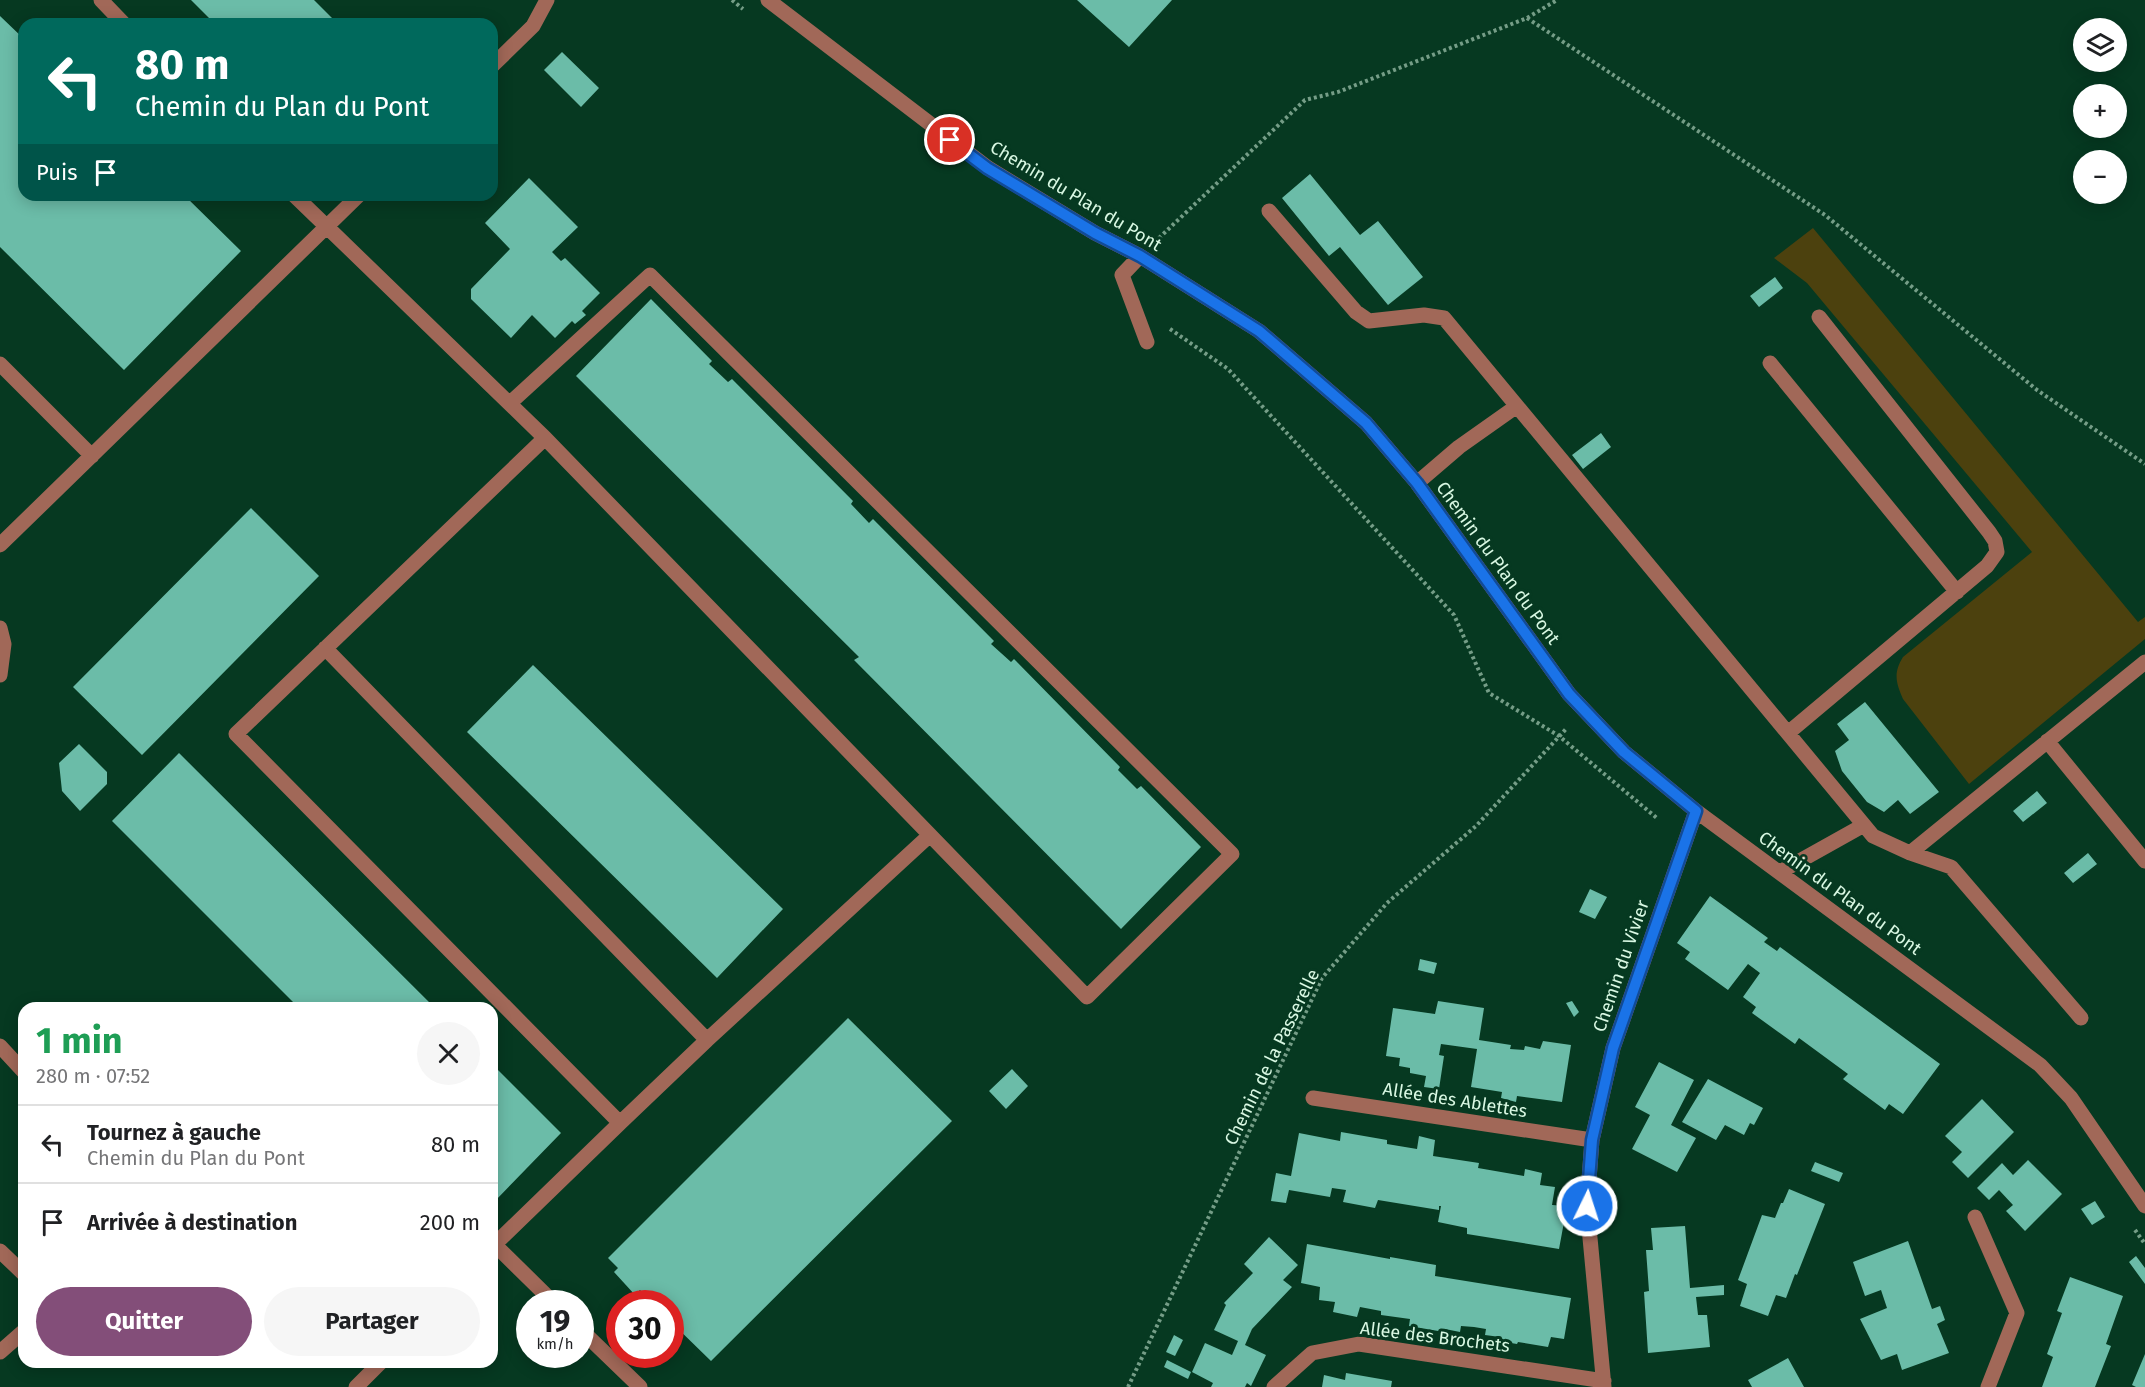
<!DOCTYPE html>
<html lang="fr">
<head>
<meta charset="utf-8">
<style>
	body { margin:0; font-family:"Fira Sans",sans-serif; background:#f6f6f6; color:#202124; height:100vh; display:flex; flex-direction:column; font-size:22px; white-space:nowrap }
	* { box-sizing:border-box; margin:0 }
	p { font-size:20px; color:#757577 }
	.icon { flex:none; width:33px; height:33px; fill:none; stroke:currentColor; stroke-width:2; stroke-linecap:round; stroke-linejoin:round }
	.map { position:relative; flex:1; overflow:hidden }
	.side { position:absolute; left:18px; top:1002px; width:480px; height:366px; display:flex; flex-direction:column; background:#fff; border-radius:18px; box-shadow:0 3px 15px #0003 }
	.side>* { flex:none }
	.guide { position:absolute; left:18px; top:18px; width:480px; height:183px; border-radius:18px; box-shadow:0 3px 15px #0003; background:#00695c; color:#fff; overflow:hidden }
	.fabs { position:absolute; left:2073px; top:18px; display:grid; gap:12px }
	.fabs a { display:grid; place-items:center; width:54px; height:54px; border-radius:50%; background:#fff; box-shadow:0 3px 15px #0003; font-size:30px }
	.speed { position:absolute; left:516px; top:1290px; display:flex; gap:12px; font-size:30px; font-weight:700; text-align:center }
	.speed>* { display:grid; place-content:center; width:78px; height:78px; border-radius:50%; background:#fff; box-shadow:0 3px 15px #0003; line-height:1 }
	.speed small { font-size:15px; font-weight:400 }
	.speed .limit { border:9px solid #d22; background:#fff; color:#111 }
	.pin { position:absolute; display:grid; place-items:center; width:51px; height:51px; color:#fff; margin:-26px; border:3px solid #fff; border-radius:50%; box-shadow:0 2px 6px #0007 }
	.me { position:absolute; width:66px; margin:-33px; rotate:4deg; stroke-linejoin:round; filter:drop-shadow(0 0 4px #0008) }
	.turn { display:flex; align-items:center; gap:21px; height:126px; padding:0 18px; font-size:27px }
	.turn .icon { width:78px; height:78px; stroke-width:2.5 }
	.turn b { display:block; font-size:42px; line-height:51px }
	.then { display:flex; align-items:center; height:57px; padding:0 18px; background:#0003; gap:12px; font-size:22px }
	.round { display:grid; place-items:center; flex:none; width:63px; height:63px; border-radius:32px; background:#f6f6f6 }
	.summary { display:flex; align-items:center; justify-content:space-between; height:102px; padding:0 18px }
	h1 { font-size:36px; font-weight:700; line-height:45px; color:#1e9e55 }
	.cta { display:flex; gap:12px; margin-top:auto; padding:12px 18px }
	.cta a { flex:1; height:69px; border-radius:36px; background:#834e79; color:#fff; font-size:24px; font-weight:700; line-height:69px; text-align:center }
	.cta a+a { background:#f6f6f6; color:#202124 }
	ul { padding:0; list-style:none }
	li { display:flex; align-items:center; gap:18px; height:78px; padding:0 18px; border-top:2px solid #e0e0e0 }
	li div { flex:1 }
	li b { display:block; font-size:22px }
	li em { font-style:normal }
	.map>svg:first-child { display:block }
</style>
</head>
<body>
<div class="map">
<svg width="2145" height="1387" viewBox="0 0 2145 1387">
	<rect width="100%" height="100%" fill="#063921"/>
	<path fill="#4c410e" d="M1813 228 2138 622 2145 617V639L1969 784 1903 699C1896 683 1893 673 1903 657L2032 552 1807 283 1774 258Z"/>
	<path fill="#6bbca8" d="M191 0H314L338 24H215Z
		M1077 0H1172L1129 47Z
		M0 16 24 39V195H184L241 251 124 370 0 247Z
		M562 52 599 88 581 107 544 70Z
		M1310 174 1360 235 1378 221 1423 277 1388 305 1340 247 1329 256 1282 198Z
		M529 178 578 227 552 252 561 261 565 258 600 293 582 311 586 315 575 324 572 321 555 338 532 315 511 338 471 299V289L510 249 485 223Z
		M1775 277 1783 288 1759 307 1750 296Z
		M651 299 712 361 709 364 728 382 732 379 853 501 851 504 869 523 873 519 994 641 991 644 1011 662 1014 659 1120 767 1118 770 1137 789 1141 786 1201 847 1121 929 854 660 859 657 576 376Z
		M1601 433 1611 447 1583 469 1572 455Z
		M251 508 319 576 142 755 73 687Z
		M533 665 783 909 717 978 467 732Z
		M1865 702 1939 792 1910 814 1898 800 1884 812 1867 802 1842 771 1835 751 1849 740 1837 724Z
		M79 744 107 772V784L80 811 62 791 59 763Z
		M179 753 435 1008H299L112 821Z
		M2037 791 2047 803 2023 822 2013 811Z
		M2088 853 2097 864 2073 883 2064 873Z
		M1590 889 1607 897 1595 919 1579 912Z
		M1710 896 1768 938 1764 942 1777 951 1780 947 1940 1064 1903 1114 1889 1104 1885 1110 1843 1079 1848 1074 1799 1038 1795 1044 1752 1013 1756 1007 1743 997 1760 973 1748 964 1728 990 1685 959 1690 952 1677 943Z
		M1420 959 1437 963 1434 974 1418 970Z
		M1438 1001 1484 1008 1479 1040 1511 1045 1510 1049 1524 1050 1525 1046 1540 1049 1543 1041 1571 1045 1562 1102 1517 1096 1516 1102 1501 1098 1502 1092 1471 1087 1477 1049 1441 1044 1439 1055 1444 1056 1439 1089 1424 1087 1426 1076 1410 1073V1068L1399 1066 1400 1058 1386 1056 1393 1008 1435 1014Z
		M1572 1001 1579 1012 1574 1017 1566 1003Z
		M848 1018 952 1121 711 1361 670 1321V1304H653L640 1290 635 1295 614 1272 618 1268 608 1258Z
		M1659 1062 1694 1080 1671 1125 1696 1138 1677 1172 1632 1149 1650 1115 1635 1107Z
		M492 1064 561 1133 494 1202 492 1200Z
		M1012 1069 1028 1086 1006 1109 989 1091Z
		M1708 1079 1763 1108 1754 1125 1750 1123 1744 1135 1725 1125 1716 1140 1682 1122Z
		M1982 1099 2014 1132 1968 1178 1952 1162 1962 1152 1945 1136Z
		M1341 1132 1387 1140V1144L1417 1149 1419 1136 1435 1140 1433 1156 1479 1163 1478 1168 1524 1176 1525 1169 1542 1173 1540 1185 1555 1187 1552 1205 1567 1206 1559 1249 1467 1234V1228L1438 1222 1441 1206H1439V1210L1378 1200 1375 1208 1343 1202 1346 1190 1332 1188 1330 1197 1289 1190 1286 1203 1271 1201 1276 1173 1291 1176 1299 1133 1340 1141Z
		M2028 1160 2062 1194 2025 1231 2006 1211 2013 1205 1999 1190 1989 1200 1977 1188 2002 1163 2013 1175Z
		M1815 1162 1843 1173 1839 1182 1811 1171Z
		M1789 1189 1825 1204 1797 1275 1795 1274 1786 1298 1776 1295 1768 1316 1740 1306 1747 1284 1738 1280 1762 1215 1775 1218 1781 1203H1783Z
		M2095 1201 2105 1217 2092 1225 2081 1209Z
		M1685 1226 1690 1288 1724 1285V1295L1696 1297 1698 1315H1707L1710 1347 1648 1353 1644 1292 1649 1291 1646 1250H1653L1651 1228Z
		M1269 1237 1298 1265 1283 1280 1292 1287 1252 1329 1245 1345 1266 1355 1251 1386 1247 1383 1245 1387H1211L1213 1383 1192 1372 1205 1343 1232 1355 1238 1341 1214 1330 1226 1305 1224 1303 1253 1273 1244 1264Z
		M1908 1241 1932 1309 1940 1306 1945 1320 1937 1324 1949 1353 1902 1370 1897 1354 1881 1360 1860 1319 1887 1308 1881 1290 1865 1296 1853 1262Z
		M1307 1244 1390 1259V1257L1436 1265 1435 1276 1571 1298 1564 1339 1551 1337 1548 1347 1518 1342 1517 1344 1499 1341 1500 1337 1485 1335 1486 1329 1474 1327 1461 1326 1460 1332 1445 1329 1444 1332 1409 1326 1410 1319 1381 1315V1311L1360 1307 1357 1317 1333 1312 1335 1302 1319 1300 1320 1287 1301 1283Z
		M2136 1256 2145 1268V1284L2129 1262Z
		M2070 1277 2123 1296 2106 1344 2111 1346 2095 1387H2042L2053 1357 2047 1354 2062 1313 2057 1311Z
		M1174 1335 1183 1340 1175 1356 1166 1352Z
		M2145 1354V1387H2136L2132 1385Z
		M1788 1358 1804 1387H1752L1748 1380Z
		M1167 1360 1191 1372 1188 1379 1164 1367Z
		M1346 1373 1392 1381 1391 1387H1322L1324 1375 1345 1380Z"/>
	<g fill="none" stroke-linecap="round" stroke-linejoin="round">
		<path stroke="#759d87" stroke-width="4" stroke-dasharray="3 3" stroke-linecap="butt" d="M732 0 743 9
			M1527 18 1825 215 2037 390 2145 464
			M1159 238 1305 100 1338 92 1527 18 1557 0
			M1170 329 1228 369 1454 615 1489 693 1559 736 1658 819
			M2135 1230 2145 1244
			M1128 1387 1322 978 1387 903 1476 826 1567 728"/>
		<path stroke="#a16858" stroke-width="15" d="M101 0 124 24
			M768 0 988 168 1095 233 1140 256 1259 331 1366 423 1417 483 1569 694 1624 752 1696 811 2040 1065 2071 1098 2145 1206
			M492 66 533 26 547 0
			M294 195 545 438 236 734 620 1123 707 1040 325 648
			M1269 211 1356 312 1369 321 1424 315 1444 318 1873 836 1910 853 1951 867 2081 1018
			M1140 256 1122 275 1147 342
			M1770 363 1957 592
			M0 364 92 456
			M510 403 650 275 1232 854 1087 997 545 438
			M1417 483 1459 447 1517 406
			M0 545 359 195
			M0 628 4 644 0 675
			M1788 733 1987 566 1997 552 1995 541 1989 532 1819 317
			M2047 741 2145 861
			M1910 853 2145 662
			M1780 872 1864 825
			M707 1040 930 835
			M0 1046 24 1072
			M1313 1098 1592 1140
			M1975 1217 2017 1313 1988 1387
			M494 1244 555 1304
			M492 1247 620 1123
			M0 1251 24 1274
			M580 1329 640 1387
			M0 1352 24 1331
			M356 1387 381 1362
			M1274 1387 1312 1353 1359 1344 1604 1381
			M1604 1387 1587 1206 1592 1140 1613 1048 1696 811"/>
	</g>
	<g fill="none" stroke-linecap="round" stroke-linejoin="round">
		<defs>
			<path id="route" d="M950 140 987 168 1095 233 1140 256 1259 331 1366 423 1417 483 1569 694 1624 752 1696 811 1613 1048 1592 1140 1587 1206"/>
		</defs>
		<use href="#route" stroke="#114b97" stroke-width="15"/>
		<use href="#route" stroke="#1a73e8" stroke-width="10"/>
	</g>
	<g text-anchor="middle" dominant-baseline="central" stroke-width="6" stroke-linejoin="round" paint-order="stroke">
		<g font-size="18" fill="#d9f8e3" stroke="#063921">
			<text transform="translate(1076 196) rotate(31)">Chemin du Plan du Pont</text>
			<text transform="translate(1498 563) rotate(54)">Chemin du Plan du Pont</text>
			<text transform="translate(1840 893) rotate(36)">Chemin du Plan du Pont</text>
			<text transform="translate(1621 966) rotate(-71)">Chemin du Vivier</text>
			<text transform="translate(1272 1057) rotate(-64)">Chemin de la Passerelle</text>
			<text transform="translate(1455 1100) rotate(9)">Allée des Ablettes</text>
			<text transform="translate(1435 1337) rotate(7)">Allée des Brochets</text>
		</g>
	</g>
</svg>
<div class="fabs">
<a><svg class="icon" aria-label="layers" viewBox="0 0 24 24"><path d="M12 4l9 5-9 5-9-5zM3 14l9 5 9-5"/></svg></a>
<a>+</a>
<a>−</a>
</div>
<div class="speed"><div>19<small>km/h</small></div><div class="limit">30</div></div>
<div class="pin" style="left:950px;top:140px;background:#d93025"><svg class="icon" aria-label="arrive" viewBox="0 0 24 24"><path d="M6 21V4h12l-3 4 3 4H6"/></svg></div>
<svg class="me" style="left:1587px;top:1206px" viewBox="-20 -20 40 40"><circle r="17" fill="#1a73e8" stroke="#fff" stroke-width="3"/><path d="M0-11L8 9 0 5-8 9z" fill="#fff"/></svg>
<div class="guide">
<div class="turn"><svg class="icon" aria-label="left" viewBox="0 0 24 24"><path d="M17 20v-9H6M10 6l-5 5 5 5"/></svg><div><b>80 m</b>Chemin du Plan du Pont</div></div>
<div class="then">Puis<svg class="icon" aria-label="arrive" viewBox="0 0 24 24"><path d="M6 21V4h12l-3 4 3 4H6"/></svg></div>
</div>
<section class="side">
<div class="summary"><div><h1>1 min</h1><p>280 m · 07:52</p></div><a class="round"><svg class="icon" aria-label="close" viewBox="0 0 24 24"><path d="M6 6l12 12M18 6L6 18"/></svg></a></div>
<ul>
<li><svg class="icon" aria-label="left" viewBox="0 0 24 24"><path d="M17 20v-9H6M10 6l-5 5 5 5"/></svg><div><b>Tournez à gauche</b><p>Chemin du Plan du Pont</p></div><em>80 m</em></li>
<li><svg class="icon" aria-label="arrive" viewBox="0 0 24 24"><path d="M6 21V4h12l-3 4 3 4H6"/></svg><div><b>Arrivée à destination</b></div><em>200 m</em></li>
</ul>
<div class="cta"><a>Quitter</a><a>Partager</a></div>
</section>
</div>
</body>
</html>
